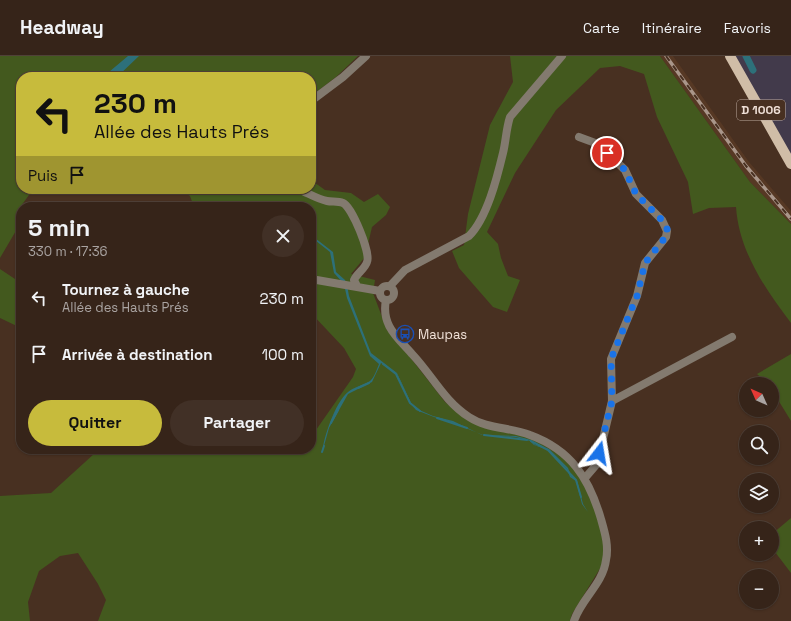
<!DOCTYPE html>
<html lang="fr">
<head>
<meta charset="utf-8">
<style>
	body { margin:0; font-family:"Space Grotesk",sans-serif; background:#413026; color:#f1f3f6; height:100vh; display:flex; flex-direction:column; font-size:15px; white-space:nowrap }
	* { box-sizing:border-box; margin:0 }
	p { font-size:13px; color:#aaa4a2 }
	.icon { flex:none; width:22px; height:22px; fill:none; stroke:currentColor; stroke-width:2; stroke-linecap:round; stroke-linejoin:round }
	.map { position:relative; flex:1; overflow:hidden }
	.drawer { position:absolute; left:16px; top:146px; width:300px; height:252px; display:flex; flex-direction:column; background:#362419; border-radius:16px; box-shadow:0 1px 3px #0004,0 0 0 1px #504138 }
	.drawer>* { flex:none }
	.hud { position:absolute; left:16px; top:16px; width:300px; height:122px; border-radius:16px; box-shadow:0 1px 3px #0004,0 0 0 1px #504138; background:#c7bb3c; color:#111; overflow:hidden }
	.needle { width:26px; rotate:315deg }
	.tools { position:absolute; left:739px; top:321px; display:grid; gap:8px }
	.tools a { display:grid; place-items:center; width:40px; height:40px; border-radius:50%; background:#362419; box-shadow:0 1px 3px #0004,0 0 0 1px #504138; font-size:20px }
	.pin { position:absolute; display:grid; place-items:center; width:34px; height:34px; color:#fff; margin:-17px; border:2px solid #fff; border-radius:50%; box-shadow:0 1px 4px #0007 }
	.me { position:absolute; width:44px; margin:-22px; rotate:14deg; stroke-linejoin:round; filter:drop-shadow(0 0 3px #0008) }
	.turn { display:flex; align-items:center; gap:14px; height:84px; padding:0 12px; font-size:18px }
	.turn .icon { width:52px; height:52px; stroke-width:2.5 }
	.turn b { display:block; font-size:28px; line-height:34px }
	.then { display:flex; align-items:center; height:38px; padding:0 12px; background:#0003; gap:8px; font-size:15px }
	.round { display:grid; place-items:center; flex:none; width:42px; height:42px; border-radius:21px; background:#413026 }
	.summary { display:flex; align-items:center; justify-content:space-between; height:68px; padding:0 12px }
	h1 { font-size:24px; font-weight:700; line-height:30px }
	.primary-button { display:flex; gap:8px; margin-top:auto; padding:8px 12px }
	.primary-button a { flex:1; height:46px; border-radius:24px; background:#c7bb3c; color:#111; font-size:16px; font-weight:700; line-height:46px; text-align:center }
	.primary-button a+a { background:#413026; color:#f1f3f6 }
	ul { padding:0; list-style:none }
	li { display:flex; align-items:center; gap:12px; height:56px; padding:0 12px }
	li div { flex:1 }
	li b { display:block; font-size:15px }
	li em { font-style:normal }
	header { display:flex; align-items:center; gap:24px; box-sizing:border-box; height:56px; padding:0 20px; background:#362419; border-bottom:1px solid #504138 }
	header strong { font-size:19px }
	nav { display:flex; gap:22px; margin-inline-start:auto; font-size:14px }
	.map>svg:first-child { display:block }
</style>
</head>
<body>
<header>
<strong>Headway</strong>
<nav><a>Carte</a><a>Itinéraire</a><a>Favoris</a></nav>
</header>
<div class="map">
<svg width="791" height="565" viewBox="0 0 791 565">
	<rect width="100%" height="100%" fill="#483021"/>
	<path fill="#563824" d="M660 0H673L749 106 791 155V168L750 126Z"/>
	<path fill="#423a4b" d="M735 0H791V102Z"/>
	<path fill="#43591e" d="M0 0H358L336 21 311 40V21H21V133H39L29 139 21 150 17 159V173L0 202Z
		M510 0H660L750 126 791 168V267C765 233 739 195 736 151L709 152 693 158 688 126 657 61 644 18 620 10 600 12 556 54 515 117 487 176 498 188 501 202 508 220 520 224 507 256 493 251 459 212 452 195 464 189 468 158 490 69 513 26Z
		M311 124 325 134 351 137 364 146 378 138 390 151 386 159 372 171 365 201 351 218 375 224 373 237 387 274 402 291 445 346 466 363 522 376 568 404 586 427 605 484 604 506 572 558 570 565H98L106 544 98 528 78 497 60 500 39 515 28 546 30 565H0V440L51 437 95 397 93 393H311V375L316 374 353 321 356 313 344 292 311 257V151H194L190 140 179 133H311Z
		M0 213 21 227V272L0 262Z
		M791 298V365L772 334V328H768L757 318Z
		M791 462V517L772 492V478Z"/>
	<path fill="#2d707a" d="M128 0H139L117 21H103Z
		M311 179 333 196 336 216 345 224 347 229 349 240 371 297 397 317 411 347 417 353 433 360 453 365 482 379 516 380 531 384 535 389 549 393 568 412 571 420 577 424 583 448 588 456 582 448 576 425 570 421 567 413 548 394 534 389 530 385 516 381 483 379 451 366 434 361 416 354 411 348 397 318 381 307 372 326 348 338 329 372 322 397C324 380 335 347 348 336 354 331 363 329 370 325 374 322 377 313 379 308L370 300 347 242 344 228 334 217 330 196 311 181Z"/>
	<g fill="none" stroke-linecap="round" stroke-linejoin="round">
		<path stroke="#2d707a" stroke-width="2" d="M383 308 396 318 410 347 420 355
			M358 332 369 327
			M437 362 467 372
			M331 367 338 354
			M484 379 527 384
			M531 385 548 394 576 424 581 441
			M322 396 324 390"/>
		<path stroke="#2d707a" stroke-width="7" d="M746 0 753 14"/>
		<path stroke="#837a6f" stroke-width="8" d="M311 45 343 21 366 0
			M579 81 598 88 625 114 636 138 662 164 667 175 666 181 645 207 637 240 611 303 612 345 597 408 585 422
			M298 133C308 137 317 143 327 145 332 146 338 145 343 147 352 151 371 197 367 206 365 213 357 217 354 224L357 230
			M311 223 380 235
			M612 345 732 281"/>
		<path stroke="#837a6f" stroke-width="8" d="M380 237a7 7 0 1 1 14 0a7 7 0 1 1-14 0Z
			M390 230 405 214 469 180C487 162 497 122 503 97 506 85 506 73 510 61L562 0
			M386 244C381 269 397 281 412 298 432 319 444 345 469 361 487 373 510 371 530 379 571 394 589 422 601 463 605 477 609 490 606 504 603 528 581 543 574 565"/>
		<path stroke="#d0bda7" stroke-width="10" d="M730 0 791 108"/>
		<defs>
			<path id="rail" d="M666 0 746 110 791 163"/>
		</defs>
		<use href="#rail" stroke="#a9968a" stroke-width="3.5"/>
		<use href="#rail" stroke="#483021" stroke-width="2" stroke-dasharray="6" stroke-linecap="butt"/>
	</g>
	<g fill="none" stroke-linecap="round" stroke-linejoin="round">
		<path stroke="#1a73e8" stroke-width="7" stroke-dasharray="0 12.6" d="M599 397 612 345 611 303 637 240 645 207 667 179V172L662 164 636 138 625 114 607 97"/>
	</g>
	<defs>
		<symbol id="bus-ring" viewBox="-11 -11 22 22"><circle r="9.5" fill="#483021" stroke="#1a4fb4" stroke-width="1.5"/><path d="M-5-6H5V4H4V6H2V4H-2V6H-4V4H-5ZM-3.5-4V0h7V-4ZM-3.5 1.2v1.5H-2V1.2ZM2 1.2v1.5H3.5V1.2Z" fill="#1a4fb4"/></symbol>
	</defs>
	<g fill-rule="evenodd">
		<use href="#bus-ring" x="395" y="268" width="20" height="20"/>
	</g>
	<g text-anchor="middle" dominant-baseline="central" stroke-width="4" stroke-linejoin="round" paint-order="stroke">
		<rect fill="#483021" stroke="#beaba0" stroke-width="1" x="737" y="44" width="48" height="20" rx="3"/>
		<g font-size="12" font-weight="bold" fill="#f0e0d7">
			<text x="761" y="54">D 1006</text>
		</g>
		<g font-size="13" fill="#f0e0d7" stroke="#483021" text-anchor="start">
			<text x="418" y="278">Maupas</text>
		</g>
	</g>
</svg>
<div class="tools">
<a><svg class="needle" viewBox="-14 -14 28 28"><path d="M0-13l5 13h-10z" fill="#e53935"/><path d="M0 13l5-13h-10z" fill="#aaa4a2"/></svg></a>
<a><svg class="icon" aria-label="search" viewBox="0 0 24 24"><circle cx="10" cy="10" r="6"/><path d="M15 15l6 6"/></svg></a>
<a><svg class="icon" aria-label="layers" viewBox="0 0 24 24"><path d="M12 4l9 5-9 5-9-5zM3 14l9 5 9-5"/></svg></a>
<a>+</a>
<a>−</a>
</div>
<div class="pin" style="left:607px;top:97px;background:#d93025"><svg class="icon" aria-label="arrive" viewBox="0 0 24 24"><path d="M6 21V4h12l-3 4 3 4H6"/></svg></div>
<svg class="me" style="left:599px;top:397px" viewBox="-20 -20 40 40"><path d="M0-17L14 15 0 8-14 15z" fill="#1a73e8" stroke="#fff" stroke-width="4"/></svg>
<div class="hud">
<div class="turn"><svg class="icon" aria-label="left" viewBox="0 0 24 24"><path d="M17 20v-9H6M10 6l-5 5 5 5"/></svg><div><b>230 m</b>Allée des Hauts Prés</div></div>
<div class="then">Puis<svg class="icon" aria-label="arrive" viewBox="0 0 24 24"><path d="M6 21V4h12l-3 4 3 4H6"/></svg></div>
</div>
<section class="drawer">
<div class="summary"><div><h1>5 min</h1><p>330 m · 17:36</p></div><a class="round"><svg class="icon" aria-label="close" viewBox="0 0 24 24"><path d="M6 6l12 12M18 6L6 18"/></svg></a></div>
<ul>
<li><svg class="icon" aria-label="left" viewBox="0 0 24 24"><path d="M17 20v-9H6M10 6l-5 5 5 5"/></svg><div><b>Tournez à gauche</b><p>Allée des Hauts Prés</p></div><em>230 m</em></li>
<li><svg class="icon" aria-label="arrive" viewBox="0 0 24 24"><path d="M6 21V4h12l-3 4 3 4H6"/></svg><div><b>Arrivée à destination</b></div><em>100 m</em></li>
</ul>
<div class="primary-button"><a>Quitter</a><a>Partager</a></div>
</section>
</div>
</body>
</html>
